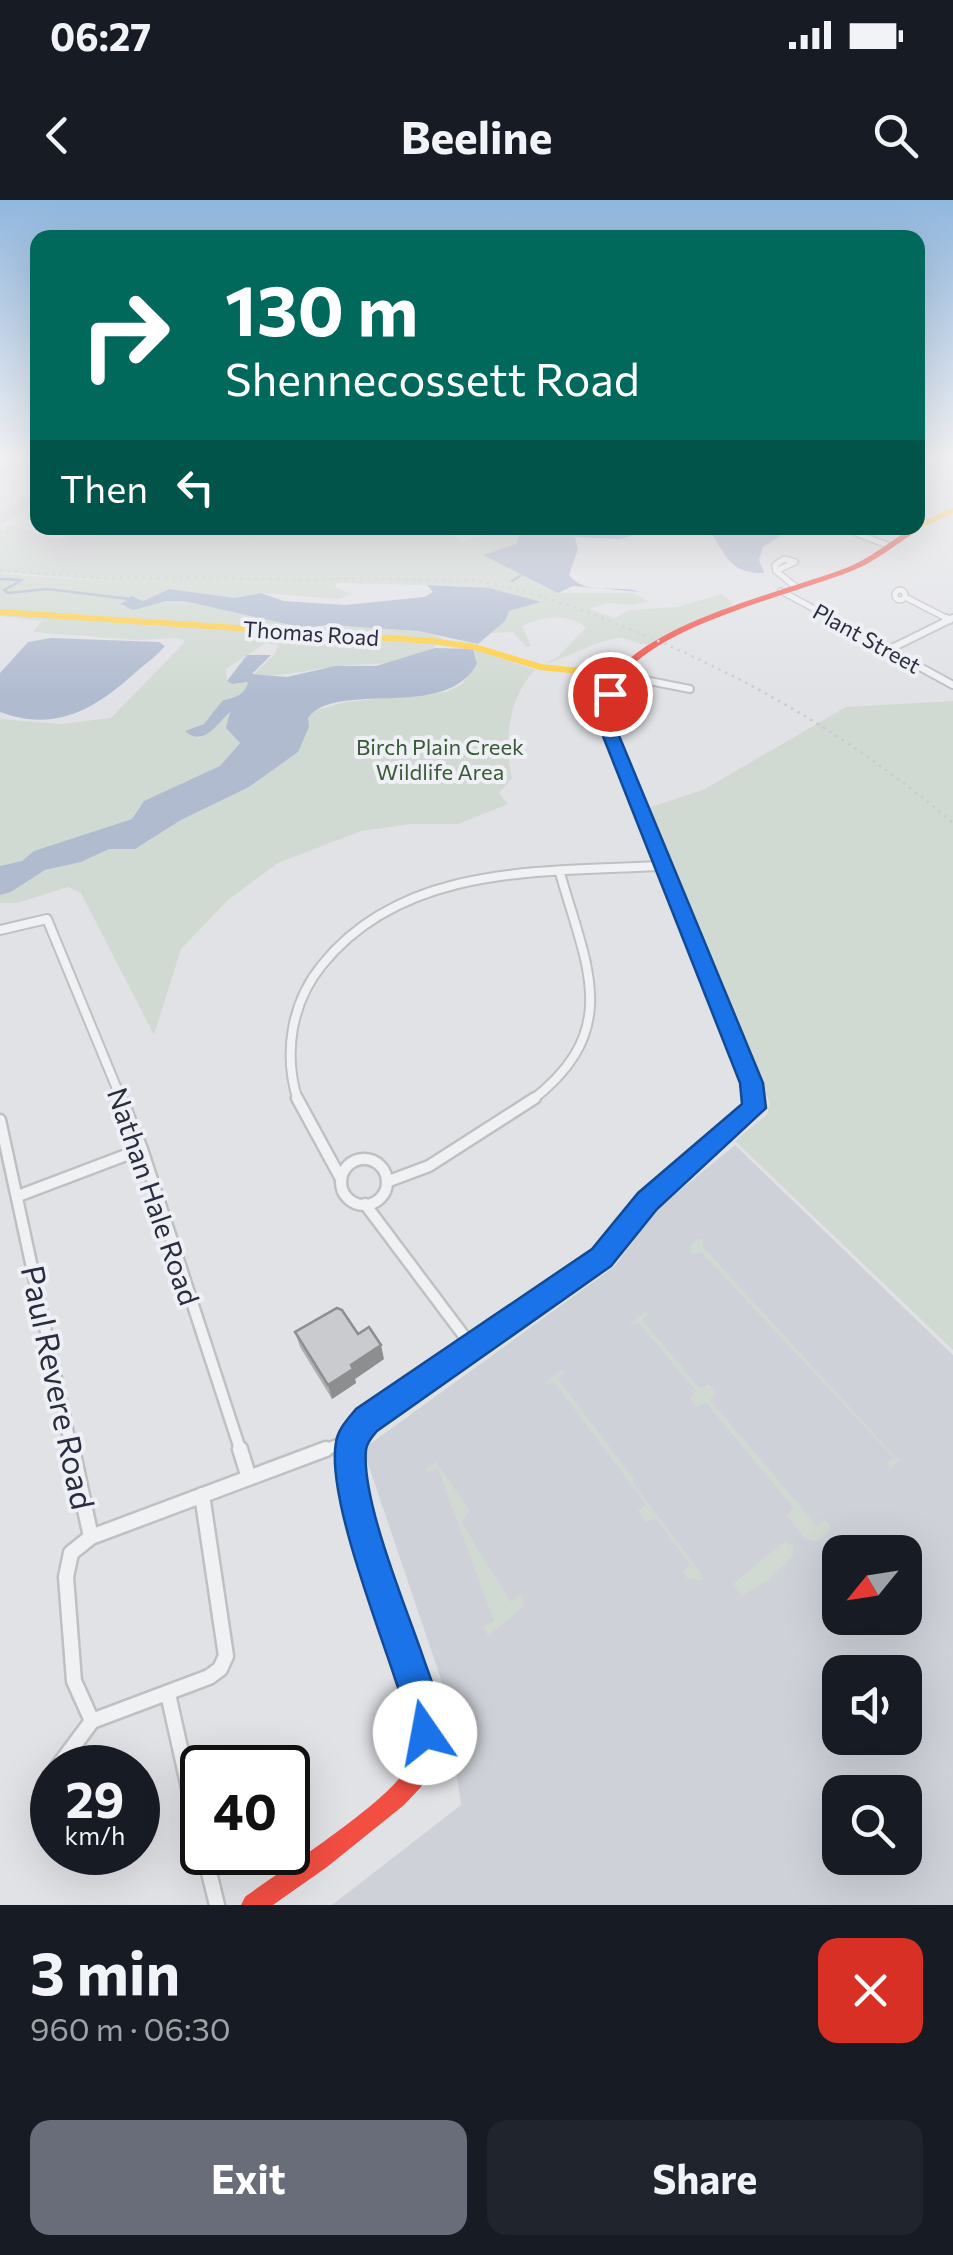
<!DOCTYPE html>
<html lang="en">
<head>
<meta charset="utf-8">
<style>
	body { margin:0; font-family:Commissioner,sans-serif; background:#20242c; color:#f1f3f6; height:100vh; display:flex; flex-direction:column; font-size:38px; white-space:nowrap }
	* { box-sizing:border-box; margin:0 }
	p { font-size:32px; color:#9ea1a6 }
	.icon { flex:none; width:55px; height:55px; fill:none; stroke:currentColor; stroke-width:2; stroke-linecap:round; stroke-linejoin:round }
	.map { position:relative; height:1705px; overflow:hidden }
	.details { display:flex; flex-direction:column; background:#171b24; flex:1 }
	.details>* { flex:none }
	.hud { position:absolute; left:30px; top:30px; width:895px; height:305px; border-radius:20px; box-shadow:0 10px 40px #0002; background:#00695c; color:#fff; overflow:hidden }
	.needle { width:65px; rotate:240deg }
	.fabs { position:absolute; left:822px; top:1335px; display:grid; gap:20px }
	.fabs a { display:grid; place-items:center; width:100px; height:100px; border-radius:20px; background:#171b24; box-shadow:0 10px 40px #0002; font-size:50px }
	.speed { position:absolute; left:30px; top:1545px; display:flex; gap:20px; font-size:50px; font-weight:700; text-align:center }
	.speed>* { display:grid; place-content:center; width:130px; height:130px; border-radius:50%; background:#171b24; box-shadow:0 10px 40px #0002; line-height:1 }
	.speed small { font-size:25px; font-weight:400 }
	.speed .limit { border:5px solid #111; border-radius:15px; background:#fff; color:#111 }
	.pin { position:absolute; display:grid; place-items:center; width:85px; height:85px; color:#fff; margin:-42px; border:5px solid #fff; border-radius:50%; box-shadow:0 2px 10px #0007 }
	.me { position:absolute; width:110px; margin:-55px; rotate:348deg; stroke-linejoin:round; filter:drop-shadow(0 0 8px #0008) }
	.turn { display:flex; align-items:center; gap:35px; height:210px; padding:0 30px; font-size:45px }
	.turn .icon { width:130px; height:130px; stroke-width:2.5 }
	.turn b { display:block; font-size:70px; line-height:85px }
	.then { display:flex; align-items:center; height:95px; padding:0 30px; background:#0003; gap:20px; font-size:38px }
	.round { display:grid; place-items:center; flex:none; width:105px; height:105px; border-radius:20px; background:#20242c }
	.headline { display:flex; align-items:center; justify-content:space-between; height:170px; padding:0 30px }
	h1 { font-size:60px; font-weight:700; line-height:75px }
	.button { display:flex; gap:20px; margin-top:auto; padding:20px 30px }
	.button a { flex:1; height:115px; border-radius:20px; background:#696c79; color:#fff; font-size:40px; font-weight:700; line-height:115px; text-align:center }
	.button a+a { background:#20242c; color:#f1f3f6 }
	.status { display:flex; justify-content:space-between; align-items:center; height:70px; padding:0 50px; background:#171b24; direction:ltr }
	.status svg { height:28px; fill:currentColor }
	header { display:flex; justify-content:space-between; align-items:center; height:130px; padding:0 30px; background:#171b24; font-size:45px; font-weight:700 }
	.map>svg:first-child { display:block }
</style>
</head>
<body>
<div class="status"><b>06:27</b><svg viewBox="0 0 49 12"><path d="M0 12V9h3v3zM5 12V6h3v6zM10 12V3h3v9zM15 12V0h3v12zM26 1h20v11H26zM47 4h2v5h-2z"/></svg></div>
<header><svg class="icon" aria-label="back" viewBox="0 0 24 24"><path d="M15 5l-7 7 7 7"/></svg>Beeline<svg class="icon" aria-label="search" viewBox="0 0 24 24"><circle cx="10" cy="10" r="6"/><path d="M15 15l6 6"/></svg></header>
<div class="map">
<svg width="953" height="1705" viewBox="0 0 953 1705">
	<rect width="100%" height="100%" fill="#e1e2e6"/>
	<path fill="#cfd1d9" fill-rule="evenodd" d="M735 945 953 1155V1705H332L461 1605 444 1488 363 1249 614 1067 655 1011ZM840 1352H905V1418H840ZM840 1472H905V1538H840ZM840 1592H905V1658H840Z"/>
	<path fill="#d0d9d2" d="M110 328H440L462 342 491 334 483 328H517L520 333 516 344 483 355 558 393H634L648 401 633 405 605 403 589 409 615 418 629 410 677 407 721 394 733 403 730 408C704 418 678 433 652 443 640 448 628 436 615 438 597 441 554 464 545 463L558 457 586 427C565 413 544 416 522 426L531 446 526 447 513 432 491 433 509 411 538 403 461 386 337 383 335 387 352 394 338 399 259 393 235 398 172 389 143 401 135 397 123 401 122 407C144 408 162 399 184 401L305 428 367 427 423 432 442 438C418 471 366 461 331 467 303 471 281 477 253 475L275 454 278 445 266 443 226 469 227 481 232 484 248 482C246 494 235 498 223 500L204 525 185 531 199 538 230 512 226 528 240 543 220 567 144 601 132 619 35 651 22 661 0 666V519L60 524 111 518 183 444 184 440 178 438 137 440 33 432 42 421 0 416V374L130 383 0 372V329L48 347 79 352Z
		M473 449 535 470C509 496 503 543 512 578L499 593 508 604 458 624H411L361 631 278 663 228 700 181 749 154 835 81 693 68 687 17 703H0V695L11 692 45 670 81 662 109 649 139 647 181 620 249 587 298 552 308 518 314 511 346 502 447 492 462 484 477 464Z
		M953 501V1150L735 941 767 914 770 903 683 701 648 608 703 590 846 507Z
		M705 1038 702 1046 899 1261 890 1269 888 1262 893 1257 701 1052 691 1054 690 1047 697 1039Z
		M645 1112 648 1115 642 1120 700 1188 709 1184 716 1192 710 1200 817 1326 825 1321 829 1323 830 1331 817 1342 806 1339 787 1316 793 1307 706 1203 697 1207 690 1199 696 1191 638 1122 628 1126Z
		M561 1170 565 1173 558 1179 634 1279 632 1282 703 1376 702 1381 687 1378 683 1372 690 1364 656 1319 645 1322 638 1311 646 1304 554 1182 543 1185Z
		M436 1262 470 1311 461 1322 511 1402 519 1395 524 1399 522 1408 488 1436 483 1426 494 1421 438 1269 427 1272 425 1269Z
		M784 1342 793 1346V1356L768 1380 742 1396 733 1384Z"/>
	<path fill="#b0bbd0" d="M517 328H659L620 339 575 337 578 349 569 375C585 396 618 384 640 392L573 386 558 393 483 355 516 344 520 333Z
		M714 328H780L779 337 763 347 759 360 764 373C731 374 726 356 710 331Z
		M427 385 489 388 541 402 509 411 505 421 478 444 418 431 328 425 304 428 184 401H166L134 410 120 404 132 396 143 401 170 389 235 398 261 393 284 401 345 405 424 397 433 392Z
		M51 438 159 442 165 446C157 456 146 463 136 472 96 508 57 533 0 512V473L28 442Z
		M435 448 473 449 477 464C445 522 337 479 308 518L309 527 298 552 249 587 181 620 135 649H109L81 662 45 670 11 692 0 695V666L22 661 34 651 132 619 144 601 220 566 240 543 226 528 230 512C217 523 204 548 185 531L204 524 223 500C235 498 246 494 248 482L232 484 227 481 247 455H271L252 474 287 477 335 466H376Z"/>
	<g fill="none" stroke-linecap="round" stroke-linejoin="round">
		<path stroke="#b0bbd0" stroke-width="2.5" d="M0 379 22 380 4 390 8 393 47 389 130 399
			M512 381 520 376"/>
		<path fill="#d6d6da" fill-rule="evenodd" d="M17 257H33L0 279V269Z
			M38 290V301L0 325V314Z
			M11 325 55 340 83 334 91 339 54 350 6 332V326Z"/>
		<path fill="#d6d6da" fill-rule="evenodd" d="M76 328H116C102 348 81 365 56 359L50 351Z"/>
		<defs>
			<path id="street-far4" d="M843 328 887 345
				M784 359 795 362 776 371 775 365Z
				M776 371 796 387
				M895 395a5 5 0 1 1 10 0a5 5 0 1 1-10 0Z
				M781 391 835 420
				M907 398 950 420
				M948 420 953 418"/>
			<path id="street-far3" d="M830 418 953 485
				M946 418 950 420
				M888 450 953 418
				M619 475 690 489"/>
			<path id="street-far2" d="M0 730 47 719 122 901
				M298 901C283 854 291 803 322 765 403 664 542 672 660 666
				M531 901C623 830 587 768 560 673"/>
			<path id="street-far1" d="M121 898 142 949 241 1252
				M297 898 340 977
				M0 920 72 1252
				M341 982a23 23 0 1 1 46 0a23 23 0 1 1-46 0Z
				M389 981 429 966 535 898
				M18 996 142 949
				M365 1004 473 1148
				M319 1252 348 1241"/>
			<path id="street" d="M72 1249 91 1337
				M240 1249 249 1278
				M168 1494 202 1646
				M92 1521 74 1481 66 1377 71 1353 91 1337 326 1249
				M57 1568 92 1521 209 1477 220 1469 226 1456 202 1295
				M45 1584 52 1574
				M204 1652 217 1705"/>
		</defs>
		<use href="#street-far4" stroke="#bfc0c4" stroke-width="8"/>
		<use href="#street-far3" stroke="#bfc0c4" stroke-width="10"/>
		<use href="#street-far2" stroke="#bfc0c4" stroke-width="12"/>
		<use href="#street-far1" stroke="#bfc0c4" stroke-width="15"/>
		<use href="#street" stroke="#bfc0c4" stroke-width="19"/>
		<use href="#street-far4" stroke="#f0f1f3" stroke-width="5"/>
		<use href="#street-far3" stroke="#f0f1f3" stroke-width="6"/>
		<use href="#street-far2" stroke="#f0f1f3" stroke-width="8"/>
		<use href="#street-far1" stroke="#f0f1f3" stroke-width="10"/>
		<use href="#street" stroke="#f0f1f3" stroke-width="14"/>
		<path fill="#16e098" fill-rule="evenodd" d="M714 787 721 792C733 822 766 882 759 912L652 1006 608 1062 372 1226 357 1253 350 1255 343 1253 341 1246 360 1214 596 1052 642 996 747 906 745 883 707 792Z"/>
		<path fill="#ffcf43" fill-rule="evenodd" d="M953 308V313L921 328H915H918V323Z
			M0 409 432 438 475 444 541 464 619 472 624 475 619 478 540 470 474 450 432 444 0 415Z"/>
		<path fill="#f24e42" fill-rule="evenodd" d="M918 326 919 330C897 343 877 361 854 370 796 394 651 426 620 481 613 494 613 511 612 526L721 792 719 795H709L602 526C604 511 604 494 611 481 642 424 786 391 846 368 870 359 890 341 912 328Z
			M350 1237 357 1239 359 1246 360 1271 372 1319 431 1511 434 1545 432 1565 421 1587 404 1605 327 1667 273 1705H241L245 1697C280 1671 394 1599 409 1564 416 1549 412 1526 409 1511 405 1491 398 1472 392 1453 380 1411 367 1370 355 1329 348 1303 334 1265 343 1239Z"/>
		<path stroke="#cacbce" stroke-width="2.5" stroke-dasharray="2.5 5" stroke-linecap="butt" d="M0 370 102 378 463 379C522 387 577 407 632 430 750 478 856 540 953 623"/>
	</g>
	<path fill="#aeafb1" d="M295 1132 358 1134 384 1159 355 1179 356 1183 332 1199 300 1147Z"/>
	<path fill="#8d8e90" d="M381 1145 384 1159 355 1179 356 1183 332 1199 328 1185 351 1165Z"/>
	<path fill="#cacbce" stroke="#8d8e90" stroke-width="2.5" d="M337 1108 342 1110 358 1134 369 1127 381 1145 351 1165 353 1169 328 1185 295 1132Z"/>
	<linearGradient id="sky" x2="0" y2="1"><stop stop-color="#91b7de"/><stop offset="0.52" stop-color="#f2f2f4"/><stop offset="1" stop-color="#f2f2f4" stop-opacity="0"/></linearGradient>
	<rect width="953" height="496" fill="url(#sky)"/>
	<path fill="#1a73e8" stroke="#114b97" stroke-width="2.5" d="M604 490 618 494 615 526 763 883 766 908 657 1009 611 1066 377 1231C372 1237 367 1242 366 1250 361 1300 406 1407 423 1457 432 1484 449 1518 438 1546L425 1551 412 1546C405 1529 405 1511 400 1494 382 1435 326 1298 336 1242 338 1229 348 1219 356 1209L592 1049 638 993 742 904 740 883 599 526Z"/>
	<g text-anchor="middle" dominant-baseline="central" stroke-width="8" stroke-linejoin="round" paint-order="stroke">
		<g font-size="22" fill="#292d3f" stroke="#eff0f6">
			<text transform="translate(311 433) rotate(4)">Thomas Road</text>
			<text transform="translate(867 438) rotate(29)">Plant Street</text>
		</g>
		<g font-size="22" fill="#385a36" stroke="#eff0f6">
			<text x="440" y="546">Birch Plain Creek<tspan x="440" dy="25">Wildlife Area</tspan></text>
		</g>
		<g font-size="28" fill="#292d3f" stroke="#eff0f6">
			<text transform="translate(154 996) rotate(71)">Nathan Hale Road</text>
		</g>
		<g font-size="32" fill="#292d3f" stroke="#eff0f6">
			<text transform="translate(59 1187) rotate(78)">Paul Revere Road</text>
		</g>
	</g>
</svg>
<div class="fabs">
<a><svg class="needle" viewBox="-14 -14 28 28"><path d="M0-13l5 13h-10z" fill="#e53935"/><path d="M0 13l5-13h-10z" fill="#9ea1a6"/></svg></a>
<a><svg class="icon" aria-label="sound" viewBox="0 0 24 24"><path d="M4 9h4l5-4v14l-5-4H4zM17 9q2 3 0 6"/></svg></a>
<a><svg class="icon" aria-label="search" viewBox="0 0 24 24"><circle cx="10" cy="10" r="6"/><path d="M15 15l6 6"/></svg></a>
</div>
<div class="speed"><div>29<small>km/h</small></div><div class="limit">40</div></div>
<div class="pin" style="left:610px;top:494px;background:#d93025"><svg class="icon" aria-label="arrive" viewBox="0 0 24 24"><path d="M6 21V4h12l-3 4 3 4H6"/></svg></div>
<svg class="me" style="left:425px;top:1533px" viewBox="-20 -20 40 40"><circle r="19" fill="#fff"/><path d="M0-13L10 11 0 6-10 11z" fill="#1a73e8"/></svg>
<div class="hud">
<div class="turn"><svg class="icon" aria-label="right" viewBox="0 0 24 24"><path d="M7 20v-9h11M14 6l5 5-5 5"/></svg><div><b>130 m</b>Shennecossett Road</div></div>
<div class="then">Then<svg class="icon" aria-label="left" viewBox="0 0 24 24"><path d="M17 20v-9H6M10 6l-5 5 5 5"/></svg></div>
</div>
</div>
<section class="details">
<div class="headline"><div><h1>3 min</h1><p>960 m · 06:30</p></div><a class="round" style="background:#d93025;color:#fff"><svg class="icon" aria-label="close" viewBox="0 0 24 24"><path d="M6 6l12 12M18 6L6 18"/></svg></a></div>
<div class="button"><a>Exit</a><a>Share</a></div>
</section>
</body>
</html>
